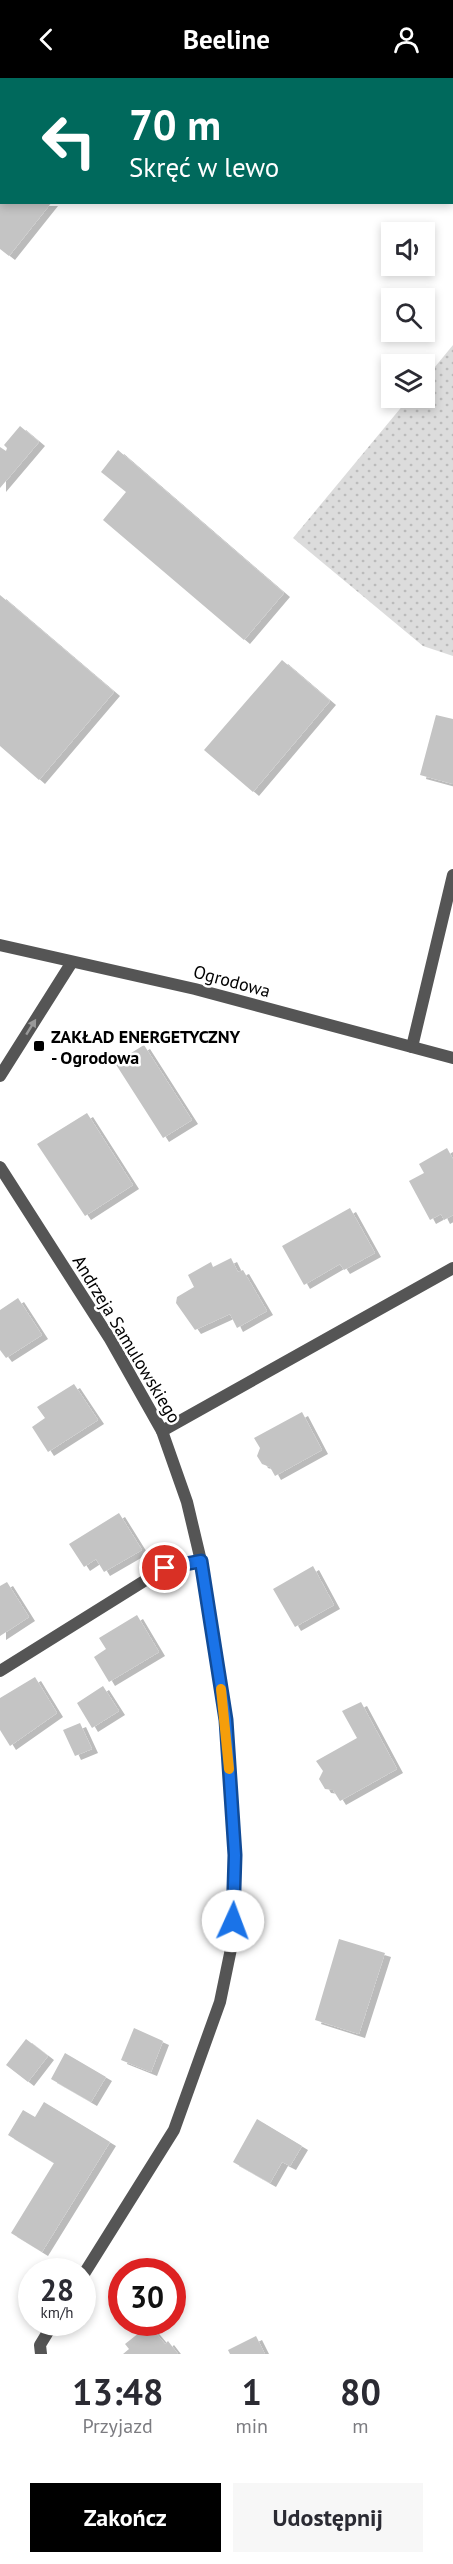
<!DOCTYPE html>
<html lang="pl">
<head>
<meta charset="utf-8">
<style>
	body { margin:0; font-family:"PT Sans",sans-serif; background:#f7f7f7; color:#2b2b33; height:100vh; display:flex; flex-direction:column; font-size:22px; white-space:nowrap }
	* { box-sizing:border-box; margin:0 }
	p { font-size:20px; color:#7c7c81 }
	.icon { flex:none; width:33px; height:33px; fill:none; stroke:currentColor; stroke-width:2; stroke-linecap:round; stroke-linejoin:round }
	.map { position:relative; height:2276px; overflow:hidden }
	.sheet { display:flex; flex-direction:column; background:#fff; flex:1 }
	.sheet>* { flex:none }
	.banner { position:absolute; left:0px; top:0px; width:453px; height:126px; box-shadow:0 3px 9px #0003; background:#00695c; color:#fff; overflow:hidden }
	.buttons { position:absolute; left:381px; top:144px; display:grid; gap:12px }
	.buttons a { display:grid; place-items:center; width:54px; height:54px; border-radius:0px; background:#fff; box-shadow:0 3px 9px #0003; font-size:30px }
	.speed { position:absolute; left:18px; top:2180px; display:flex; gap:12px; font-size:30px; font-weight:700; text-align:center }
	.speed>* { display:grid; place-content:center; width:78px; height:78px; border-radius:50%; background:#fff; box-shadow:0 3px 9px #0003; line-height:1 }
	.speed small { font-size:15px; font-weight:400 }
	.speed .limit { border:9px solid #d22; background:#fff; color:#111 }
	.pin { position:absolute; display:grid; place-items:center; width:51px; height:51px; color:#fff; margin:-26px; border:3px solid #fff; border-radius:50%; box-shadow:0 2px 6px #0007 }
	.me { position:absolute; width:66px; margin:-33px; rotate:2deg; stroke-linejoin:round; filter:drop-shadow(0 0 4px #0008) }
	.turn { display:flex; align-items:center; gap:21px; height:126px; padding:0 30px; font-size:27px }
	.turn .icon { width:78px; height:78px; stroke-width:2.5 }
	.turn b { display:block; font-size:42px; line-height:51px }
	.eta { display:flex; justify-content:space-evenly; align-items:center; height:102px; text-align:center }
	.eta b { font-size:36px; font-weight:700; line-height:42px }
	.cta { display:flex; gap:12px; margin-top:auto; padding:12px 30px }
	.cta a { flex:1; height:69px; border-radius:0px; background:#000; color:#fff; font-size:24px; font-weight:700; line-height:69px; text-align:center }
	.cta a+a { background:#f7f7f7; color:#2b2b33 }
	header { display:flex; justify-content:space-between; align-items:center; height:78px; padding:0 30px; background:#000; color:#fff; font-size:27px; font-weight:700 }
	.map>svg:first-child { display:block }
</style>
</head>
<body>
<header><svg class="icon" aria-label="back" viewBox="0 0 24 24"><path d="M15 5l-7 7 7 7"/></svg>Beeline<svg class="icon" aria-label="person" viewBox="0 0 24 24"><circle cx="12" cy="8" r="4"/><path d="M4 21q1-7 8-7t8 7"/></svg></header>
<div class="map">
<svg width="453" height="2276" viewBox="0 0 453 2276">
	<defs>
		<pattern id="park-dots" width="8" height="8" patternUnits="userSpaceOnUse" patternTransform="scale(1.5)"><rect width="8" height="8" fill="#dcdcdc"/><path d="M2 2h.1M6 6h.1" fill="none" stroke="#bbb" stroke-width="1.8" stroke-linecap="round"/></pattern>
		<filter id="shadow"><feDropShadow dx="6" dy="4" stdDeviation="0" flood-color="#0004"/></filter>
	</defs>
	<rect width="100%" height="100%" fill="#fff"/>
	<path fill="url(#park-dots)" d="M453 267V578L423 568 293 460 409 320H424L425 301Z"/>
	<path fill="#c4c4c4" filter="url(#shadow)" d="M0 124H52L9 178 0 171Z
		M20 348 39 364 0 410V369L6 373 7 370 4 367Z
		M118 372 284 515 244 562 103 442 126 414 101 394Z
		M0 517 114 614 39 702 0 668Z
		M282 582 330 623 253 714 204 672Z
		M436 637 453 641V706L420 697Z
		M144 967 192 1042 163 1060 115 985Z
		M87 1035 133 1107 85 1138 37 1066Z
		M447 1070 453 1081V1137L444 1142 441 1136 430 1142 409 1103 424 1095 419 1086Z
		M350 1130 375 1175 344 1192 340 1186 304 1207 282 1168Z
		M231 1180 238 1194 243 1192 267 1233 237 1250 230 1236 195 1252 176 1225 177 1219 194 1209 188 1197 211 1184 213 1189Z
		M18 1220 42 1257 6 1280 0 1272V1232Z
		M74 1306 98 1342 48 1374 32 1349 45 1340 37 1329Z
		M302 1334 322 1372 275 1398 270 1389 262 1386 257 1378 260 1370 254 1360Z
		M119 1435 142 1472 104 1494 96 1481 84 1489 69 1466Z
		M313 1488 334 1527 295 1549 273 1511Z
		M7 1504 29 1539 0 1558V1508Z
		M137 1537 159 1574 109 1604 94 1579 106 1571 99 1560Z
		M35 1599 57 1635 10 1668 0 1652V1620Z
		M103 1608 119 1633 92 1650 77 1625Z
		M361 1624 397 1691 340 1723 333 1712 325 1711 319 1701 323 1693 316 1683 357 1660 342 1633Z
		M80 1645 92 1671 75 1678 63 1652Z
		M339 1861 385 1875 359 1956 315 1942Z
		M134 1950 163 1963 151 1994 121 1982Z
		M26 1961 48 1978 28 2004 6 1987Z
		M65 1975 106 1999 91 2024 51 2001Z
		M44 2024 110 2064 42 2174 11 2155 54 2085 8 2057 23 2032 35 2039Z
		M257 2041 302 2068 290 2088 282 2084 270 2105 233 2084Z
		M149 2247 165 2266 168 2263 178 2276H123L129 2271 125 2266Z
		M256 2258 265 2276H230L228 2272Z"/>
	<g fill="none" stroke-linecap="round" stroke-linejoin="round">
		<path stroke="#555" stroke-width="12" d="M412 969 453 797
			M0 998 72 884
			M162 1353 453 1190"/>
		<path stroke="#555" stroke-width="12" d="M0 867 195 911 453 980
			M0 1089 110 1261 162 1353 187 1424 201 1483 226 1642 235 1777 232 1866 220 1924 174 2052 82 2199
			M0 1593 165 1490 201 1483
			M41 2276 40 2267 54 2244"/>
	</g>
	<defs><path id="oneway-solid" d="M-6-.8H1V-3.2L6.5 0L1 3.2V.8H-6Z" transform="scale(1.5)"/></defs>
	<use fill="#999" href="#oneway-solid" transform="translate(31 949) rotate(-58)"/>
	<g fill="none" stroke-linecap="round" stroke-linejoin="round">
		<defs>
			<path id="route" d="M165 1490 201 1483 226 1642 235 1777 233 1843"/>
		</defs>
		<use href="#route" stroke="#114b97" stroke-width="15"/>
		<use href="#route" stroke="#1a73e8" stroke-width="10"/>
		<path stroke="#f59e0b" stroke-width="10" d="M221 1611 229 1691"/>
	</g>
	<rect fill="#000" stroke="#fff" stroke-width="2" x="33" y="962" width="12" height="12" rx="3"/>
	<g text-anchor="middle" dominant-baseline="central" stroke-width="5" stroke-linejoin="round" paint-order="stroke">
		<g font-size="18" fill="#000" stroke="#fff">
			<text transform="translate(232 903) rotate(15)">Ogrodowa</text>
			<text transform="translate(127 1261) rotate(59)">Andrzeja Samulowskiego</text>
		</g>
		<g font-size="18" font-weight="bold" fill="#000" stroke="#fff" text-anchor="start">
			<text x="51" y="958">ZAKŁAD ENERGETYCZNY<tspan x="51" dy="21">- Ogrodowa</tspan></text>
		</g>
	</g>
</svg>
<div class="buttons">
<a><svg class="icon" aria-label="sound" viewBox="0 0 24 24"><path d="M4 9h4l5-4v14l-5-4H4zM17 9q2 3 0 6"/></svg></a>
<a><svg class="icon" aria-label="search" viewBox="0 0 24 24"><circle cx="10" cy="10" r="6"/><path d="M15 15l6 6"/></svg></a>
<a><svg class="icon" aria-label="layers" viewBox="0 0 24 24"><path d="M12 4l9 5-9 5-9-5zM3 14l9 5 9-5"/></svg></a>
</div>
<div class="speed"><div>28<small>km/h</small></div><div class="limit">30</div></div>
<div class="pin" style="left:165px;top:1490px;background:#d93025"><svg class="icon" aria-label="arrive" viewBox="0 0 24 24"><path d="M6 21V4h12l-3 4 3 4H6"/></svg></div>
<svg class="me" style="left:233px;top:1843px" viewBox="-20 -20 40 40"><circle r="19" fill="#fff"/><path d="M0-13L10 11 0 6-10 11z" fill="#1a73e8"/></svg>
<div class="banner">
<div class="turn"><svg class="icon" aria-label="left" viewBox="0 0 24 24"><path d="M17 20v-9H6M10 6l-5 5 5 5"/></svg><div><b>70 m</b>Skręć w lewo</div></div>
</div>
</div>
<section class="sheet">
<div class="eta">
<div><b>13:48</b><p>Przyjazd</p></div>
<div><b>1</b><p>min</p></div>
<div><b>80</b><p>m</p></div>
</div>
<div class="cta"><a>Zakończ</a><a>Udostępnij</a></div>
</section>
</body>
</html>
